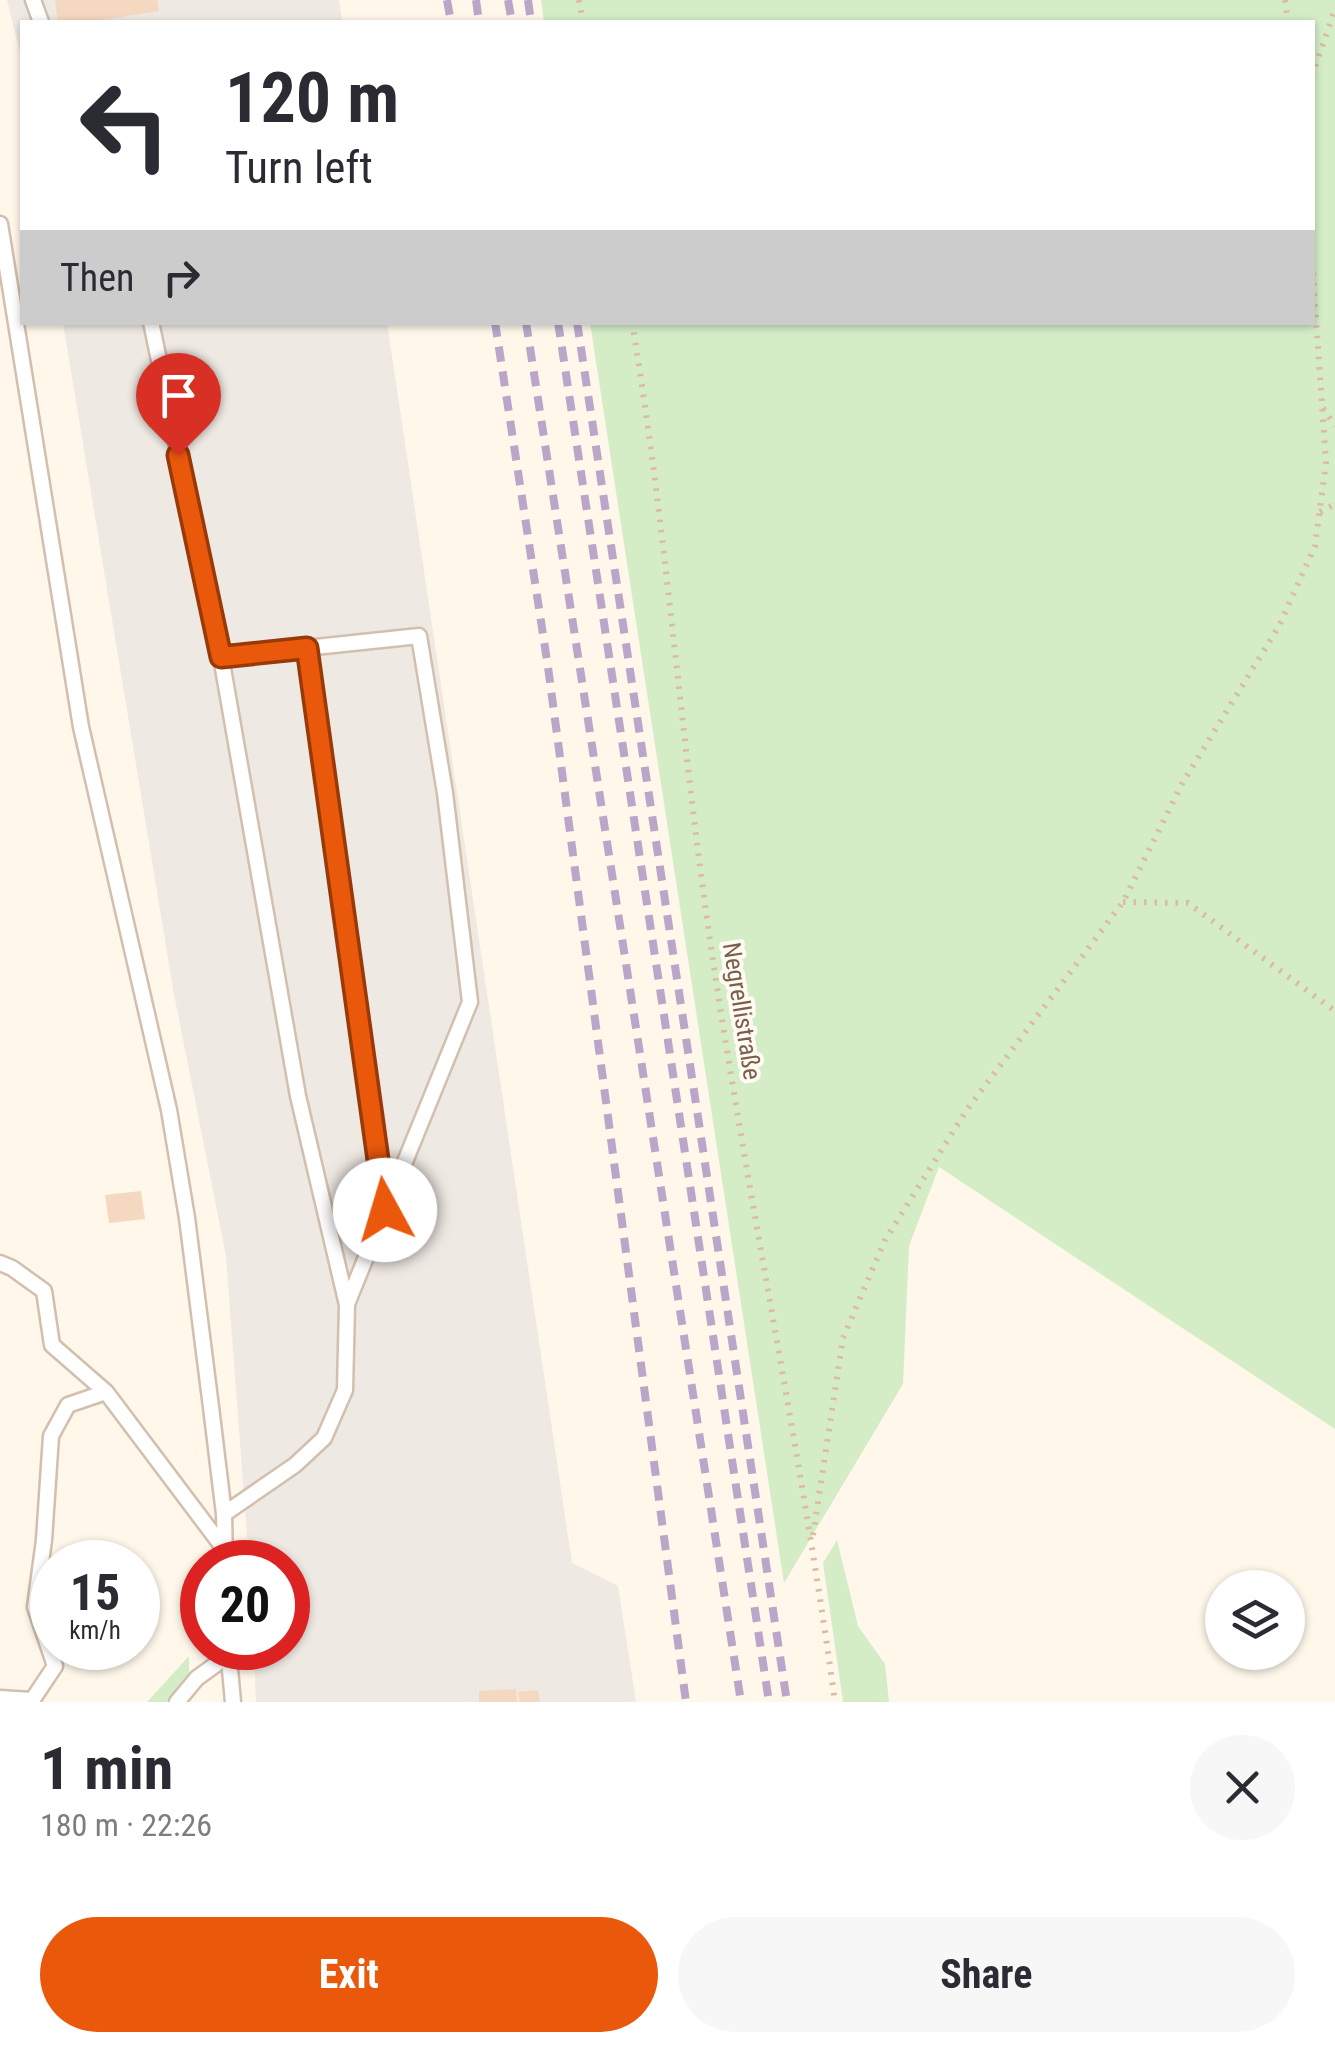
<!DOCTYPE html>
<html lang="en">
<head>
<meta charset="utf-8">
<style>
	body { margin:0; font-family:"Roboto Condensed",sans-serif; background:#f7f7f7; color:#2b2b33; height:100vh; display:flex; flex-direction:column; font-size:38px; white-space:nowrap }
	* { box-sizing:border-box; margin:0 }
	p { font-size:32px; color:#7c7c81 }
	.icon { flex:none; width:55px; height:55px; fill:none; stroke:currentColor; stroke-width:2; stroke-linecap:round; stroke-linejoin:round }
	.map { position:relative; height:1702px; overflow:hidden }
	.drawer { display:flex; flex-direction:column; background:#fff; flex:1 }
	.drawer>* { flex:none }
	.top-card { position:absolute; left:20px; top:20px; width:1295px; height:305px; border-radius:0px; box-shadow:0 2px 8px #0004; background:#fff; color:#2b2b33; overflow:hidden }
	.tools { position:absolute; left:1205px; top:1570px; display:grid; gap:20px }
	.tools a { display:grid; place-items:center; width:100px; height:100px; border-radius:50%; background:#fff; box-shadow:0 2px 8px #0004; font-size:50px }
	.speed { position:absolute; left:30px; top:1540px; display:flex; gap:20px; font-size:50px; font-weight:700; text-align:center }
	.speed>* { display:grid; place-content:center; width:130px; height:130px; border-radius:50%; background:#fff; box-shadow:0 2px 8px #0004; line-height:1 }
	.speed small { font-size:25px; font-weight:400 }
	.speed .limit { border:15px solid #d22; background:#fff; color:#111 }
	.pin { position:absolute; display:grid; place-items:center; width:85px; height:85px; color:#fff; margin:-102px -42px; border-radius:50% 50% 50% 0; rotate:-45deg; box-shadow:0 0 10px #0007 }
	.pin .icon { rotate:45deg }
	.me { position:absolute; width:110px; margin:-55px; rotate:354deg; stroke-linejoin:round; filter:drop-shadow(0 0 8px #0008) }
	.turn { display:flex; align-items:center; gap:35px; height:210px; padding:0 40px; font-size:45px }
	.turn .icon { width:130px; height:130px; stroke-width:2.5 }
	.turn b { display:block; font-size:70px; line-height:85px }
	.then { display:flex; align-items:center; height:95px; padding:0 40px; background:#0003; gap:20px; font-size:38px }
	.round { display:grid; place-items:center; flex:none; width:105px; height:105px; border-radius:52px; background:#f7f7f7 }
	.head { display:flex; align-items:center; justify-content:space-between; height:170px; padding:0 40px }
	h1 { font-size:60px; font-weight:700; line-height:75px }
	.button { display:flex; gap:20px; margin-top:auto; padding:20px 40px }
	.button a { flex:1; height:115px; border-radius:60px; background:#ea580c; color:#fff; font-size:40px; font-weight:700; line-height:115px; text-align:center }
	.button a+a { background:#f7f7f7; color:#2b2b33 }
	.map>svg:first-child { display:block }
</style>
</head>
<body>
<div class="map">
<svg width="1335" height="1702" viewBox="0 0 1335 1702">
	<rect width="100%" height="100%" fill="#fef7ea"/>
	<path fill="#efe9e3" d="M7 0H339L342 22H22V60Z
		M63 323H387L572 1563 618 1586 636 1702H256L254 1648H288V1562H249L226 1256 174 994Z"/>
	<path fill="#d4edc7" d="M541 0H1335V1429L939 1167 909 1246 903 1384 784 1583 590 323 1312 322V22H544Z
		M837 1540 858 1626 885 1664 889 1702H843L823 1563Z
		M189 1656V1674L167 1702H147Z"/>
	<path fill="#f5d8c0" d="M55 0H157L159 11 89 22H58Z
		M141 1191 145 1219 109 1223 105 1195Z
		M516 1689 517 1702H479V1691Z
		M538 1690 540 1702H520L518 1692Z"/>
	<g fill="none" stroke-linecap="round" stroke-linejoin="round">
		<defs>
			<path id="service" d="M33 0 41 22
				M0 224 81 727 169 1110 187 1218 211 1407 224 1514 225 1562
				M151 322 221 657 298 1096 347 1305 345 1390 324 1438 295 1465 224 1514
				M307 648 384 1207
				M221 657 419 636 445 793 470 1002 347 1304
				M0 1263 12 1268 44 1291 52 1345 106 1392 225 1550
				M228 1648 233 1702
				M0 1698 31 1700
				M31 1702 55 1666 35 1607 44 1540 51 1436 68 1405 106 1392
				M177 1702 197 1678 229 1655"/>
		</defs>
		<use href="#service" stroke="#d2bfae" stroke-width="19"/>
		<path stroke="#dbbba2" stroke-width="6" stroke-dasharray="2.5 8" stroke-linecap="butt" d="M579 0 583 22
			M1285 0 1288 22
			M1312 76 1335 9
			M632 322C667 532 681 744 712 954 749 1204 801 1452 835 1702
			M1323 408 1335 426
			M1320 512 1335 504
			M1123 902 1188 903 1335 1011
			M813 1535 843 1338 885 1240 966 1111 1123 902 1183 782 1279 626 1315 546 1326 463 1312 260"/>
		<use href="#service" stroke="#fff" stroke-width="14"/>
		<path stroke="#bba6ca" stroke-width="8" stroke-dasharray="15 10" stroke-linecap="butt" d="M447 0 451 22
			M476 0 479 22
			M508 0 512 22
			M528 0 531 22
			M495 322 548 667 686 1702
			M526 322 741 1702
			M558 322 769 1702
			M577 322 787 1702"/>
	</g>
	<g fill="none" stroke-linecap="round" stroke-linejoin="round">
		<defs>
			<path id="route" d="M178 455 221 657 307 648 385 1210"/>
		</defs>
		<use href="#route" stroke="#983908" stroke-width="25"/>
		<use href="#route" stroke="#ea580c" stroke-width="18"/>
	</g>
	<g text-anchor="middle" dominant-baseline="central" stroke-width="8" stroke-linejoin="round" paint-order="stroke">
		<g font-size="25" fill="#7b5e4b" stroke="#fffaf2">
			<text transform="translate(742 1011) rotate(81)">Negrellistraße</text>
		</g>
	</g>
</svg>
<div class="tools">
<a><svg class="icon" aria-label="layers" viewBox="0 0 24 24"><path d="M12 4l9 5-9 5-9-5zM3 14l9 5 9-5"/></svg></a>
</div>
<div class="speed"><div>15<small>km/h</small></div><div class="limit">20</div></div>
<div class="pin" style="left:178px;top:455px;background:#d93025"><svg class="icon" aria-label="arrive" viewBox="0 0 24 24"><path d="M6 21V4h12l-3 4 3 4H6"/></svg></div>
<svg class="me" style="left:385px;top:1210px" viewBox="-20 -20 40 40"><circle r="19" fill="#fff"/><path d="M0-13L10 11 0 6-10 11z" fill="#ea580c"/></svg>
<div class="top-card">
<div class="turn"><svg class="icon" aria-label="left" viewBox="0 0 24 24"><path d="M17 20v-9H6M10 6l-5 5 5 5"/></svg><div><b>120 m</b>Turn left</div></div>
<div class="then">Then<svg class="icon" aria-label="right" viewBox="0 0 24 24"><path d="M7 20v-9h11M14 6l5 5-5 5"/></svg></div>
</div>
</div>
<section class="drawer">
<div class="head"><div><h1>1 min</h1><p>180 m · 22:26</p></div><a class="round"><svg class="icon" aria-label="close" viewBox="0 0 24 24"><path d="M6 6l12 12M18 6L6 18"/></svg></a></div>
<div class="button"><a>Exit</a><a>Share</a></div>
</section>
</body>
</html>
